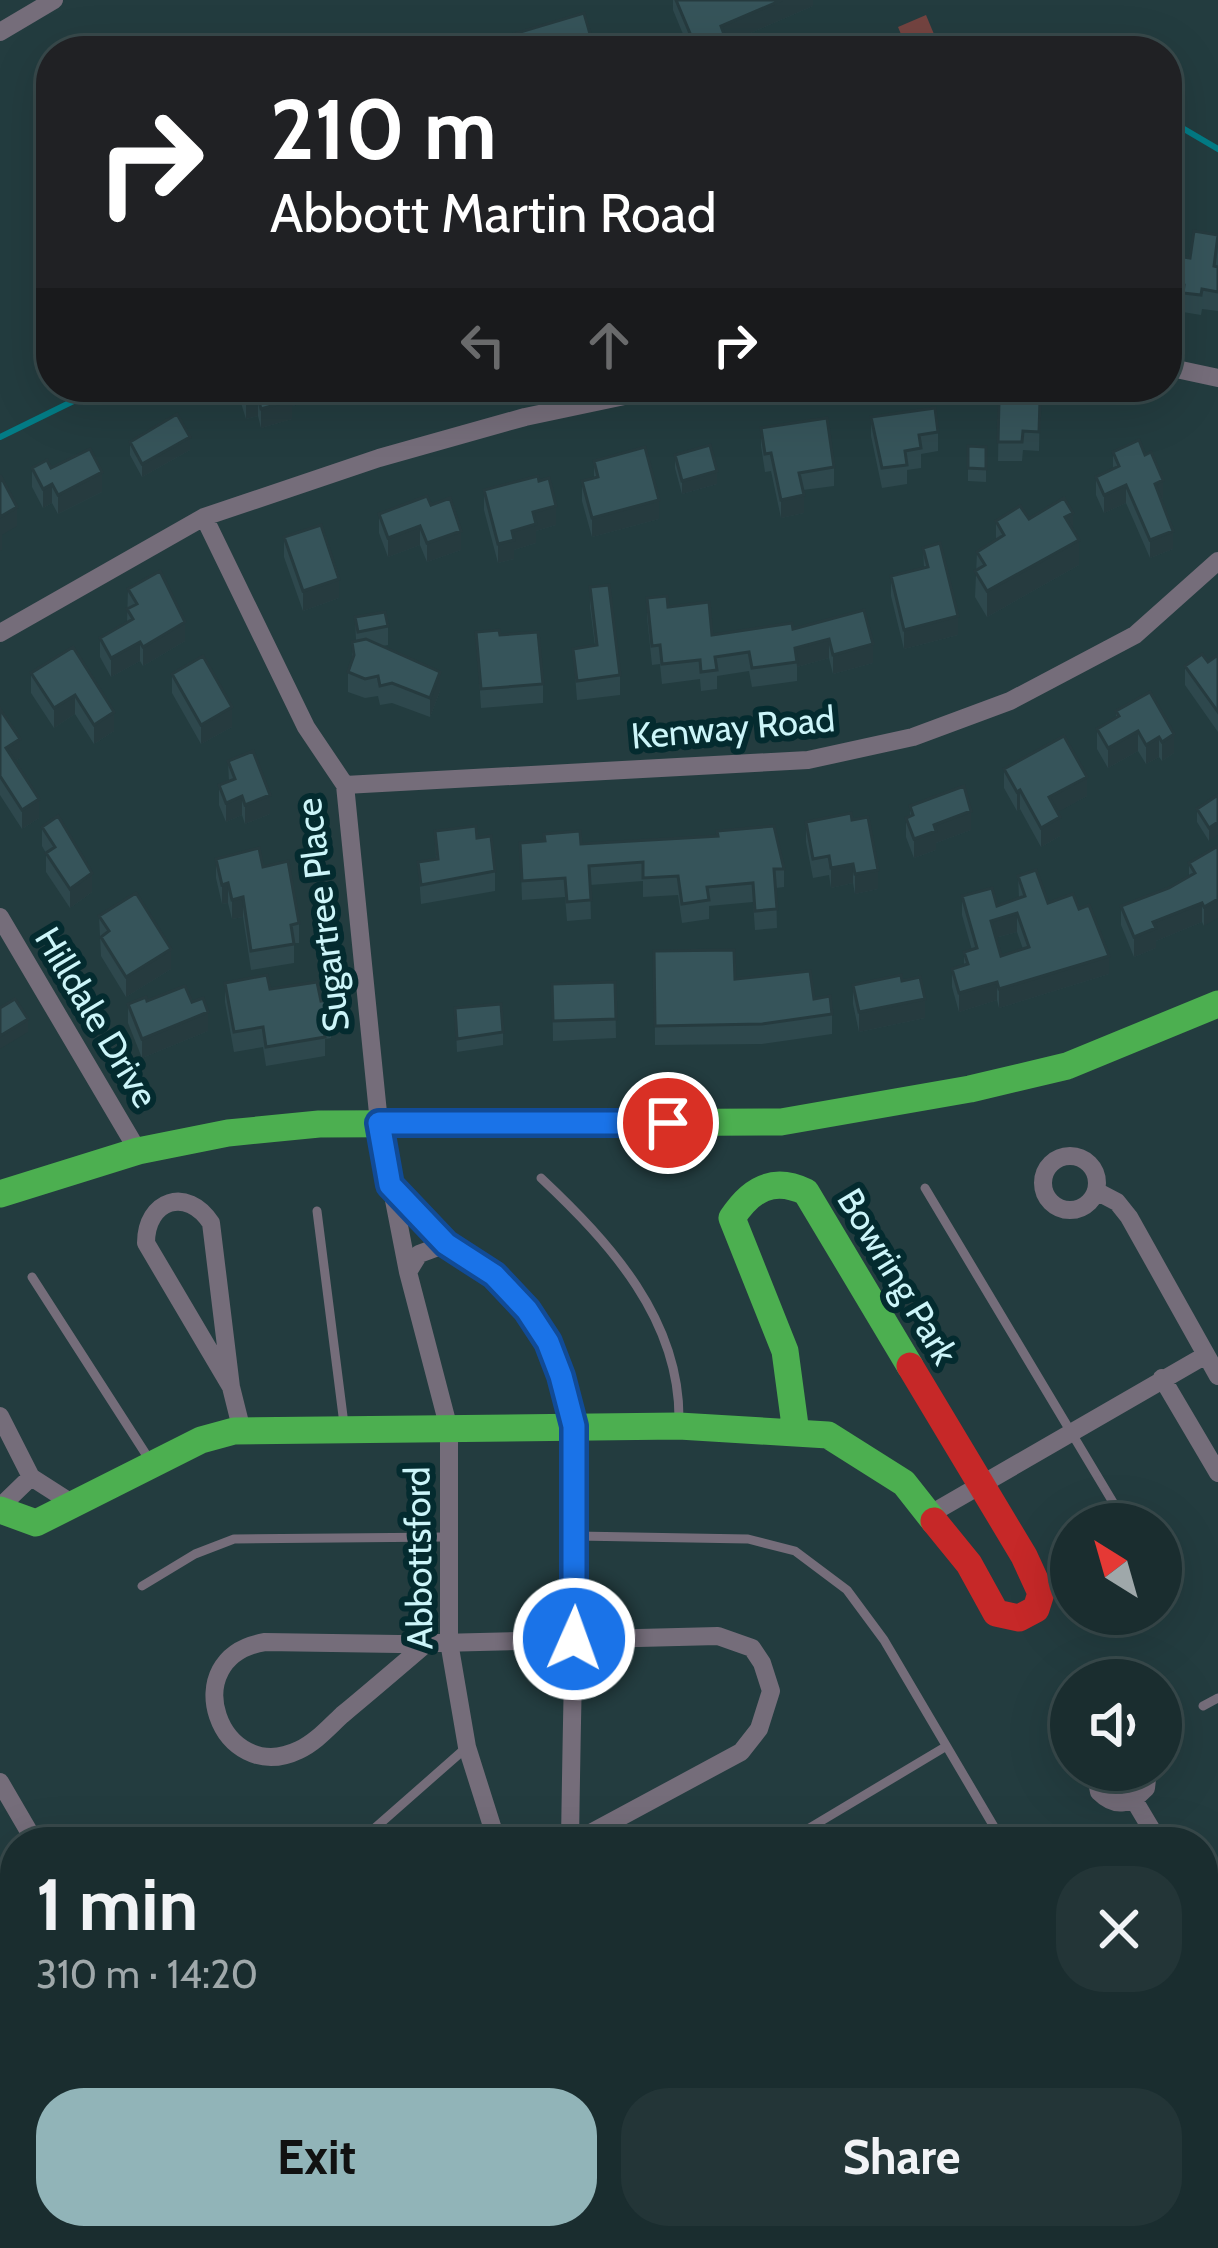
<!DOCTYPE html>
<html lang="en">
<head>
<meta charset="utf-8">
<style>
	body { margin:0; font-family:Cabin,sans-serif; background:#233537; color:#f1f3f6; height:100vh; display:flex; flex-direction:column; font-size:45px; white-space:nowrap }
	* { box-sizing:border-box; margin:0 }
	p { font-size:39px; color:#9fa8aa }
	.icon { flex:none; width:66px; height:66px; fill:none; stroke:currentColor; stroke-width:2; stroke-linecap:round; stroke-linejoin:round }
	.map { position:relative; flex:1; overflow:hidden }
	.drawer { position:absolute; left:0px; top:1827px; width:1218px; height:423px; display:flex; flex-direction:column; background:#1a2d2f; border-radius:48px 48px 0 0; box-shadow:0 12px 48px #0002,0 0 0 3px #38494b }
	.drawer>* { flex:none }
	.hud { position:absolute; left:36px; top:36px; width:1146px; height:366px; border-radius:48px; box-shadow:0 12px 48px #0002,0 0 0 3px #38494b; background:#202124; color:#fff; overflow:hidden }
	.needle { width:78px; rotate:323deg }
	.tools { position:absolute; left:1050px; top:1503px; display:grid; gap:24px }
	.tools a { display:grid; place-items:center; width:132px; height:132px; border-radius:50%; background:#1a2d2f; box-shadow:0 12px 48px #0002,0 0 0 3px #38494b; font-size:60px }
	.pin { position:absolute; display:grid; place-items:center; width:102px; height:102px; color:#fff; margin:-51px; border:6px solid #fff; border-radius:50%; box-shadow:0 3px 12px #0007 }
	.me { position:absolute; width:132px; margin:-66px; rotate:2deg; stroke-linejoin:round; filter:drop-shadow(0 0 9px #0008) }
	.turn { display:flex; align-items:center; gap:42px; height:252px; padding:0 36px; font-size:54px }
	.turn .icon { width:156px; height:156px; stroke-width:2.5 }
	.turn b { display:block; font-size:84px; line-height:102px }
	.lanes { display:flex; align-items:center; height:114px; padding:0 36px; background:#0003; justify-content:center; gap:60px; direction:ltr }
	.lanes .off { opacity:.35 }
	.round { display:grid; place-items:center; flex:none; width:126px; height:126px; border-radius:48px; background:#233537 }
	.headline { display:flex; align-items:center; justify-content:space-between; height:204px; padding:0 36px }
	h1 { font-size:72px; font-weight:700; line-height:90px }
	.action { display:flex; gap:24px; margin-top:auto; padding:24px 36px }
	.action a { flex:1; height:138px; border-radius:48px; background:#91b4b8; color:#111; font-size:48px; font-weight:700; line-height:138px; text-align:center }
	.action a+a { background:#233537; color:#f1f3f6 }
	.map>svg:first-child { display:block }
</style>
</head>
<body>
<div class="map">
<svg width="1218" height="2248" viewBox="0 0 1218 2248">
	<rect width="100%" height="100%" fill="#233c3f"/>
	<path fill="#744441" d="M926 15 941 51H908L898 27Z"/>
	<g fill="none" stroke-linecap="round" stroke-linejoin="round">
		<path stroke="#037c86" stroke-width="6" d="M1167 119 1218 149
			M0 437 102 387"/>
		<path stroke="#756d7a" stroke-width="9" d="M541 1178C610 1243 680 1319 679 1420
			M925 1188 1126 1524
			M317 1211 344 1424
			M32 1277 149 1459
			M577 1536 748 1539 795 1551 847 1590 884 1640 1003 1842
			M142 1586 195 1554 234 1539 447 1537
			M1203 1706 1218 1698
			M359 1842 467 1747
			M786 1842 945 1747
			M633 2235 644 2248
			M1100 2248 1121 2235"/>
		<path stroke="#756d7a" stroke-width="18" d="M0 32 54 0
			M1167 367 1218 378
			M204 517 306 727 345 785 379 1123 408 1272 449 1429V1642L467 1747 497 1842
			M0 633 204 517 379 458 525 417 667 387
			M345 785 808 760 913 737 1010 701 1135 635 1218 561
			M0 917 138 1151
			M1043 1183a27 27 0 1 1 54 0a27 27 0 1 1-54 0Z
			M391 1186 446 1244
			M1096 1191 1117 1202 1129 1217 1218 1376
			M408 1272 419 1254 446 1244C486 1270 520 1296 545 1338 593 1419 576 1547 574 1638 572 1706 571 1774 570 1842
			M1162 1378 1218 1473
			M231 1387 146 1243C146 1200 187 1186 211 1223L231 1387 242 1431
			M0 1416 31 1477 70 1502
			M0 1507 31 1477
			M927 1516 1206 1355
			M427 1643C399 1667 371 1691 342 1715 329 1727 316 1742 299 1750 220 1788 173 1657 265 1642L399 1644 718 1636 752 1648 762 1663 771 1691 759 1729 741 1752 574 1842
			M1095 1770 1099 1792C1116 1809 1131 1804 1146 1788L1148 1770
			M0 1782 35 1842
			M1134 1800 1159 1842
			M0 1880 15 1871
			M1203 1913 1218 1937
			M1203 2011 1218 1990
			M364 2235 376 2248
			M790 2235 813 2248
			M833 2248 926 2235"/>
		<path stroke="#4caf50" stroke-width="27" d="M0 1194 138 1151 228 1133 319 1124 781 1122 970 1089 1067 1066 1218 1004
			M796 1433 785 1351 732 1218C751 1189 773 1176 806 1192L910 1366
			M0 1510 36 1523 201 1440 234 1431 679 1426 828 1435 904 1483 934 1521"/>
		<path stroke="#c62828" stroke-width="27" d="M910 1366 1024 1556 1041 1593 1036 1609 1019 1618 996 1613 969 1564 934 1521"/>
	</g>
	<path fill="#2e484d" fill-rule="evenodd" d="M673 0H813V6L725 44V51H690L673 10Z
		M1218 235V311L1202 309 1201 315 1183 312V304L1173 302V283L1190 258Z
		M236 387H299V404L292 406V419L261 428 258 416 246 419Z
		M322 387H370V391L328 404Z
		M999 400 1040 401 1039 451 1023 450 1022 461H998Z
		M871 417 938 432V451L921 454V468L907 470V484L882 488 871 436Z
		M761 428 834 467V486L803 490 804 513 781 518 771 471 765 472 761 446Z
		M130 442 190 450 142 477 130 455Z
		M968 446 986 447V482L968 481Z
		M1113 452 1145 455 1163 498 1161 499 1173 549 1150 558 1126 503 1104 513 1096 495V477L1113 469Z
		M675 455 717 484 682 494 675 468Z
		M594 461 659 519 592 537 582 501V481L594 478Z
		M32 468H51L102 492 58 514 52 503 43 508 32 487Z
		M484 490 556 525 536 531V543L514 550V559L498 563 484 510Z
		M431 505 461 550 427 562 420 545 388 557 379 533V514Z
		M1029 519 1073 530 1079 565 987 617 975 597 977 552 996 540V521Z
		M284 537 339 598 303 611 284 557Z
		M923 548 958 635 904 649 891 596V576L924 568Z
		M590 587 620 675V695L577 700 573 649 595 646 590 607Z
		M128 589 185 641 143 666 140 661 111 677 100 657V638L127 622Z
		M647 598 668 607 712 635 793 629 864 610 873 663 833 674 829 658 797 667V681L752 687 749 671 717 676V689L701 691 700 679 662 684 660 664 652 665 647 617Z
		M355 617 388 626V645L382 646 440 691 430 717 392 703 380 705 378 696 365 698 348 692V672L352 661V642L356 641Z
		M476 632 500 635 543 684V703L481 708Z
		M73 647 114 731 94 744 75 714 54 728 31 693V673Z
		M1218 655V732L1185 685V666L1208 662Z
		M172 674 232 727 201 744 172 693Z
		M1150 692 1174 753 1162 761 1159 757 1146 764 1138 751 1108 768 1097 749V729L1116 718V711Z
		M0 709 20 758 15 761 39 818 22 829 0 795Z
		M228 761 270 814 245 824 242 815 226 822 219 805V785L229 782Z
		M1004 769 1087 796 1057 812 1060 836 1041 847 1020 809 1017 811 1004 788Z
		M1218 795 1209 841 1197 822V809Z
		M910 806 971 830 936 843V850L914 858 906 837V818L910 816Z
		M852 820 878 889 855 894 853 883 831 888 829 875 813 878 806 842V822Z
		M42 827 92 892 70 908 46 872V853L42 846Z
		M435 831 477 838 495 871V891L421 904 418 862 436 860Z
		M520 843 581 844 784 869V887L776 888 777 928 755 930 753 902 709 906V919L682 923 678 895 643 897V881L590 885 591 919 567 921 565 897 522 900Z
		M1218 846 1204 926 1202 922 1156 941V948L1134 957 1121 925V906L1169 888 1189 877V863Z
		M216 859 263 867 299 923V943H294V963L251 970 243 917 232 919 228 903 222 904 216 878Z
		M1018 876 1048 903 1109 974 999 1008 997 1000 959 1012 952 987V969L964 965V952L972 950 962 915V896L997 906 1019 898ZM1017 932 1023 949 1001 956 995 938Z
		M99 916 171 969 126 997 101 956Z
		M654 951 735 979 814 999 832 1014V1034L762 1044 655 1045Z
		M902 981 925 1018 859 1032 853 1004V985Z
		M615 982 616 1038 553 1041 552 984Z
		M225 983 270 989 321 1001 331 1019V1038L325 1039V1056L266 1066 263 1047 234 1052 225 1002Z
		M147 1001 192 1002 208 1031 142 1058 128 1023V1004Z
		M455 1008 503 1032V1045L457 1052Z"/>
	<path fill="#263b3f" d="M782 0H813V6L725 44V51H697L721 26Z
		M299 387V404L292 406V419L261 428V409L289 388Z
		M341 387H370V391L328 404V391Z
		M258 397V416L246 419V400Z
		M190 437V450L142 477V464Z
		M717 471V484L682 494V481Z
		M102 472V492L58 514V495Z
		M1163 480V498L1155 501V484Z
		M52 484V503L43 508V489Z
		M1126 485V503L1104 513V495Z
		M804 495V513L781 518V500Z
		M659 500V519L592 537V518Z
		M556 506V525L536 531V543L514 550V559L498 563V544L533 512Z
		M17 507V526L2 535V550L0 551V517Z
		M1073 513V538L1065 517Z
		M420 526V545L388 557V538Z
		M461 531V550L427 562V543Z
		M1173 531V549L1150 558V540Z
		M1079 540V565L987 617V591Z
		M339 579V598L303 611V591Z
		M958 616V635L904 649V630Z
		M185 622V641L143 666V647Z
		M829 639V658L797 667 795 648Z
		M140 642V661L111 677V658Z
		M873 644V663L833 674V655Z
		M440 672V691L430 717V698Z
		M75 695V714L54 728V708Z
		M232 707V727L201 744V725Z
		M114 712V731L94 744V725Z
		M1138 731V751L1108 768V748Z
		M1174 734V753L1162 761V742Z
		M1159 737V757L1146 764V745Z
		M20 739V758L6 767V748Z
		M1087 777V796L1049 817V797Z
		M1020 790V809L1017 811V792Z
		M270 795V814L245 824V805Z
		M242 796V815L226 822V803Z
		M39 799V818L22 829V810Z
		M971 811V830L936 843V850L914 858V839L934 825Z
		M1060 817V836L1041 847V828Z
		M1218 822V835L1209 841V828Z
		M853 864V883L831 888V868Z
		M878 870V889L855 894V874Z
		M92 873V892L70 908V889Z
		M228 883V903L222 904V885Z
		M243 897V917L232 919V900Z
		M1218 899V918L1204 926V907Z
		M1202 903V922L1156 941V948L1134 957V937L1153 922Z
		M1017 913V932L991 939V921Z
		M171 949V969L126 997V977Z
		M1109 956V974L999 1008V989Z
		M997 982V1000L959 1012V993Z
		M925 999V1018L859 1032V1012Z
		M208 1012V1031L142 1058V1039Z
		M28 1019V1032L0 1049V1036Z"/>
	<path fill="#36545a" stroke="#263b3f" stroke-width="3" fill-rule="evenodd" d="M676 0H782L721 26 725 37 697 50Z
		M584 13 595 51H577L575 46 558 51H508L504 37Z
		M312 38V51H226V39Z
		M458 46 460 51H437Z
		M1194 231 1218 235 1214 266 1218 267V292L1202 289 1201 295 1183 293 1184 285 1173 283 1177 256 1190 258Z
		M242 387H292L289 388 292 400 261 409 258 397 246 400Z
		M999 400 1040 401 1039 432 1023 431 1022 442H998Z
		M935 408 938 432 919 435 921 448 905 451 907 465 882 468 871 417Z
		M177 414 190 437 142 464 130 442Z
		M827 418 834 467 799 473 804 495 781 500 771 453 765 454 761 428Z
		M1139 440 1145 455 1151 452 1163 480 1155 484 1173 531 1150 540 1126 485 1104 495 1096 477 1119 466 1113 452Z
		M710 445 717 471 682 481 675 455Z
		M968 446 986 447V469L968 468Z
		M645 447 659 500 592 518 582 481 598 477 594 461Z
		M90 449 102 472 58 495 52 484 43 489 32 468 47 460 51 468Z
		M0 475 17 507 0 517Z
		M538 476 539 481 549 478 556 506 533 512 536 524 512 531 514 540 498 544 484 490Z
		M427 496 431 505 450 498 461 531 427 543 420 526 388 538 379 514Z
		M1064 498 1073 513 1065 517 1079 540 987 591 975 571 985 565 977 552 1004 535 996 521 1020 506 1029 519Z
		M321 525 339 579 303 591 284 537Z
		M940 543 958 616 904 630 891 576 928 567 923 548Z
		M160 571 185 622 143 647 140 642 111 658 100 638 133 619 127 609 137 604 128 589Z
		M609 585 620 675 577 681 573 649 597 645 590 587Z
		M667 596 668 607 709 602 712 635 792 623 793 629 864 610 873 644 833 655 829 639 795 648 797 662 752 668 749 652 715 657 717 670 701 672 700 660 662 664 660 645 652 646 647 598Z
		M385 612 388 626 358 632 355 617Z
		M499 630 500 635 538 632 543 684 481 689 476 632Z
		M366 639 440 672 430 698 392 683 380 686 378 676 365 679 348 672 354 655 352 642Z
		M73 647 114 712 94 725 75 695 54 708 31 673Z
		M1202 654 1208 662 1218 655V712L1185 666Z
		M203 656 232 707 201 725 172 674Z
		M1150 692 1174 734 1162 742 1159 737 1146 745 1138 731 1108 748 1097 729 1119 716 1116 711Z
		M0 709 20 739 6 748 39 799 22 810 0 776Z
		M1064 736 1087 777 1049 797 1060 817 1041 828 1020 790 1017 792 1004 769Z
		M253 751 270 795 245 805 242 796 226 803 219 785 235 779 228 761Z
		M964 786 971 811 934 825 936 831 914 839 906 818 913 815 910 806Z
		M1218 795V822L1209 828 1197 809Z
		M851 813 852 820 868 817 878 870 855 874 853 864 831 868 829 856 813 859 806 822Z
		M58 816 92 873 70 889 46 853 55 847 42 827Z
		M476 826 477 838 491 836 495 871 421 885 418 862 438 859 435 831Z
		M774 826 784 869H774L777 909 755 911 753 883 707 887 709 900 682 904 678 876 643 878V862L589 866 591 900 567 902 565 878 522 881 520 843 545 841 544 834 580 831 581 844 718 836 717 831Z
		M1218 846V899L1204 907 1202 903 1153 922 1156 928 1134 937 1121 906 1169 888 1195 873 1189 863Z
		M259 848 263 867 288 861 299 923 291 925 294 944 251 951 243 897 232 900 228 883 222 885 216 859Z
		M1036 870 1048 903 1073 894 1079 909 1089 905 1109 956 999 989 997 982 959 993 952 969 968 964 964 952 977 948 962 896 992 888 997 906 1025 896 1018 876ZM1017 913 1029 947 1001 956 991 921Z
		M136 893 171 949 126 977 101 937 109 931 99 916Z
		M734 950 735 979 810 971 814 999 830 996 832 1014 762 1024 655 1026 654 951Z
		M267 975 270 989 317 982 321 1001 328 1000 331 1019 322 1021 325 1037 266 1047 263 1027 234 1032 225 983Z
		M901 975 902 981 920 977 925 999 859 1012 853 985Z
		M615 982 616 1019 553 1021 552 984Z
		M185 986 192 1002 203 998 208 1012 142 1039 128 1004 146 997 147 1001Z
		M15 999 28 1019 0 1036V1008Z
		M501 1004 503 1032 457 1039 455 1008Z"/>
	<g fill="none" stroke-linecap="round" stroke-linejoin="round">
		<defs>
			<path id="route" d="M574 1639V1426L561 1376 548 1342 527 1310 494 1275 446 1244 390 1185 379 1123H668"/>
		</defs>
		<use href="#route" stroke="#114b97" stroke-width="30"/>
		<use href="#route" stroke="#1a73e8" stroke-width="21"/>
	</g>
	<g text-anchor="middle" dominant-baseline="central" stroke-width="12" stroke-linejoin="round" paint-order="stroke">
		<g font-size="36" fill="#ccf5f9" stroke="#042b2f">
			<text transform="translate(733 727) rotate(-5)">Kenway Road</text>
			<text transform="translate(322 915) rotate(-97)">Sugartree Place</text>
			<text transform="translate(97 1017) rotate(59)">Hilldale Drive</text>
			<text transform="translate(898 1276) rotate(59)">Bowring Park</text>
			<text transform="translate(418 1558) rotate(-91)">Abbottsford</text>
		</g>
	</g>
</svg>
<div class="tools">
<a><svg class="needle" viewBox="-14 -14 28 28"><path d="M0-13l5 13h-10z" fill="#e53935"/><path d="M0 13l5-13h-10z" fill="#9fa8aa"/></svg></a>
<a><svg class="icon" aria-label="sound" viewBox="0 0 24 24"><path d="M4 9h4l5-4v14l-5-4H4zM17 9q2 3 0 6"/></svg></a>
</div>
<div class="pin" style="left:668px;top:1123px;background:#d93025"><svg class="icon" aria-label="arrive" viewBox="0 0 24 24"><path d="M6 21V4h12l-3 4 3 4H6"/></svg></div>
<svg class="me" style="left:574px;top:1639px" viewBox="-20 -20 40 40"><circle r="17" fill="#1a73e8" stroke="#fff" stroke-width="3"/><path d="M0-11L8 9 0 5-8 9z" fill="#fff"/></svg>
<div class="hud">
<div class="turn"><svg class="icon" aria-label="right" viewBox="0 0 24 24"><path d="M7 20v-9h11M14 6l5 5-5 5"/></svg><div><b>210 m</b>Abbott Martin Road</div></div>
<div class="lanes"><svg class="icon off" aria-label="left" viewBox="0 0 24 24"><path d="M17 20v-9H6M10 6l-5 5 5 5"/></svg><svg class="icon off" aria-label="ahead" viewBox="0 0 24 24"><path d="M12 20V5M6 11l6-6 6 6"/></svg><svg class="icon" aria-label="right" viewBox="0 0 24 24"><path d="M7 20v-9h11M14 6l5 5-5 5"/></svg></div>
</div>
<section class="drawer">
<div class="headline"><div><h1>1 min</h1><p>310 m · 14:20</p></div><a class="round"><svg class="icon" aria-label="close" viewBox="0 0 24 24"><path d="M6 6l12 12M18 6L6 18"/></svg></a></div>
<div class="action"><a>Exit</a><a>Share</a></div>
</section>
</div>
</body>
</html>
